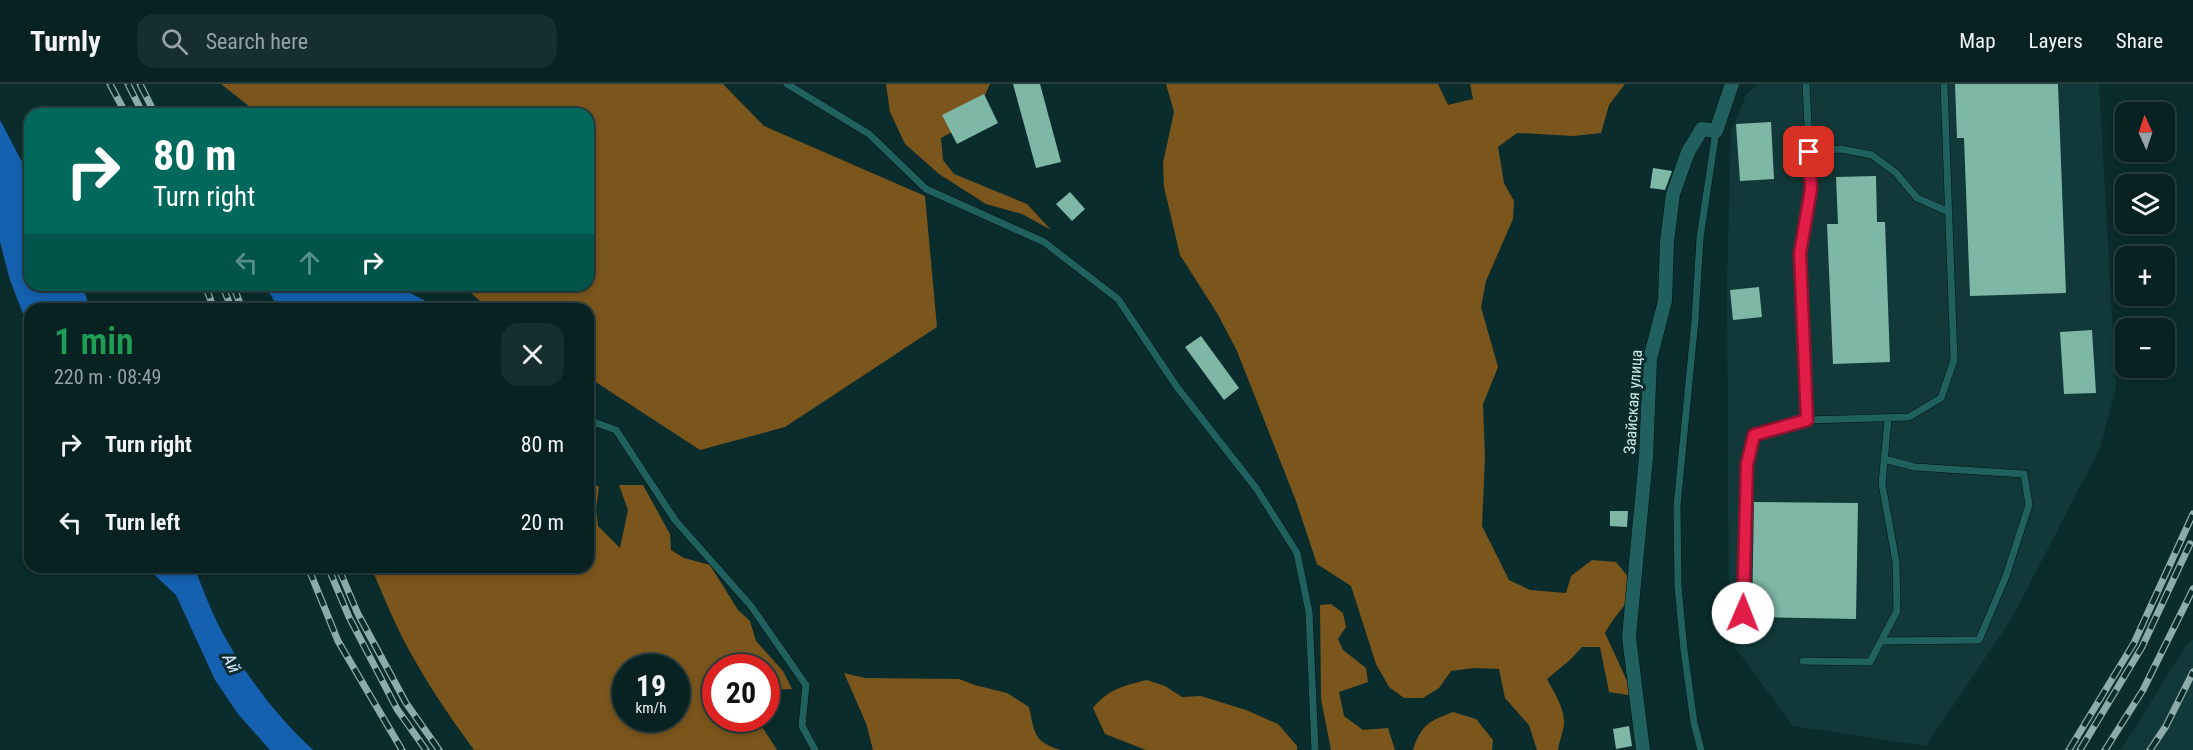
<!DOCTYPE html>
<html lang="en">
<head>
<meta charset="utf-8">
<style>
	body { margin:0; font-family:"Roboto Condensed",sans-serif; background:#162e2e; color:#f1f3f6; height:100vh; display:flex; flex-direction:column; font-size:22px; white-space:nowrap }
	* { box-sizing:border-box; margin:0 }
	p { font-size:20px; color:#98a3a5 }
	.icon { flex:none; width:33px; height:33px; fill:none; stroke:currentColor; stroke-width:2; stroke-linecap:round; stroke-linejoin:round }
	.map { position:relative; flex:1; overflow:hidden }
	.drawer { position:absolute; left:24px; top:219px; width:570px; height:270px; display:flex; flex-direction:column; background:#082121; border-radius:18px; box-shadow:0 3px 9px #0003,0 0 0 2px #293e3f }
	.drawer>* { flex:none }
	.guide { position:absolute; left:24px; top:24px; width:570px; height:183px; border-radius:18px; box-shadow:0 3px 9px #0003,0 0 0 2px #293e3f; background:#00695c; color:#fff; overflow:hidden }
	.needle { width:39px; rotate:357deg }
	.tools { position:absolute; left:2115px; top:18px; display:grid; gap:12px }
	.tools a { display:grid; place-items:center; width:60px; height:60px; border-radius:12px; background:#082121; box-shadow:0 3px 9px #0003,0 0 0 2px #293e3f; font-size:30px }
	.speed { position:absolute; left:612px; top:570px; display:flex; gap:12px; font-size:30px; font-weight:700; text-align:center }
	.speed>* { display:grid; place-content:center; width:78px; height:78px; border-radius:50%; background:#082121; box-shadow:0 3px 9px #0003,0 0 0 2px #293e3f; line-height:1 }
	.speed small { font-size:15px; font-weight:400 }
	.speed .limit { border:9px solid #d22; background:#fff; color:#111 }
	.pin { position:absolute; display:grid; place-items:center; width:51px; height:51px; color:#fff; margin:-26px; border-radius:12px; box-shadow:0 3px 9px #0006 }
	.me { position:absolute; width:66px; margin:-33px; rotate:1deg; stroke-linejoin:round; filter:drop-shadow(0 0 4px #0008) }
	.turn { display:flex; align-items:center; gap:21px; height:126px; padding:0 30px; font-size:27px }
	.turn .icon { width:78px; height:78px; stroke-width:2.5 }
	.turn b { display:block; font-size:42px; line-height:51px }
	.lanes { display:flex; align-items:center; height:57px; padding:0 30px; background:#0003; justify-content:center; gap:30px; direction:ltr }
	.lanes .off { opacity:.35 }
	.round { display:grid; place-items:center; flex:none; width:63px; height:63px; border-radius:18px; background:#162e2e }
	.headline { display:flex; align-items:center; justify-content:space-between; height:102px; padding:0 30px }
	h1 { font-size:36px; font-weight:600; line-height:45px; color:#1e9e55 }
	ul { padding:0; list-style:none }
	li { display:flex; align-items:center; gap:18px; height:78px; padding:0 30px }
	li div { flex:1 }
	li b { display:block; font-size:22px }
	li em { font-style:normal }
	header { display:flex; align-items:center; gap:36px; box-sizing:border-box; height:84px; padding:0 30px; background:#082121; border-bottom:2px solid #293e3f }
	header strong { font-size:28px }
	nav { display:flex; gap:33px; margin-inline-start:auto; font-size:21px }
	.search { width:420px; height:54px; background:#162e2e; display:flex; align-items:center; gap:15px; box-sizing:border-box; padding:0 21px; border-radius:18px; color:#98a3a5; font-size:22px }
	.map>svg:first-child { display:block }
</style>
</head>
<body>
<header>
<strong>Turnly</strong>
<div class="search"><svg class="icon" aria-label="search" viewBox="0 0 24 24"><circle cx="10" cy="10" r="6"/><path d="M15 15l6 6"/></svg>Search here</div>
<nav><a>Map</a><a>Layers</a><a>Share</a></nav>
</header>
<div class="map">
<svg width="2193" height="666" viewBox="0 0 2193 666">
	<rect width="100%" height="100%" fill="#0b2c2c"/>
	<path fill="#113939" d="M1758 0H2099L2116 304 2100 364 2012 534 1926 662 1793 642 1729 555 1727 201 1731 48 1746 11Z
		M2193 556V666H2121L2187 560Z"/>
	<path fill="#7a551c" fill-rule="evenodd" d="M221 0H723L764 42 925 112 937 243 785 343 700 366 588 293V225H489L462 201H588V30H259Z
		M886 0H990L984 13 958 45 941 54 943 76 954 90 1027 120 1051 146 1022 130 986 120 939 90 905 60 890 28Z
		M1166 0H1438L1448 21 1473 15 1470 0H1625L1609 21 1601 49 1574 52 1517 49 1498 63 1504 99 1514 117 1513 135 1486 197 1481 223 1498 283 1483 320 1485 373 1482 442 1509 496 1530 506 1566 509 1571 492 1592 476 1616 478 1637 504C1627 520 1614 532 1605 549L1634 612 1609 608 1600 563H1582L1570 576 1547 595C1553 607 1564 623 1564 637 1565 642 1559 659 1558 666H1537L1529 641 1505 614 1499 585 1474 584 1451 587 1439 604 1423 614H1404L1389 603 1376 580 1351 502 1317 480 1296 417 1237 267 1217 229 1180 171 1164 103 1163 79 1174 28Z
		M588 395 599 403 596 425 598 442 620 464 628 426 619 401H643L670 450 671 466 684 474 710 481 738 526 750 537 756 557 783 587 792 605 767 606 766 584H716V634L757 635 777 666H474C447 629 422 592 401 551 390 529 381 506 371 483H542L551 490 575 483H588ZM626 584H676V634H626Z
		M1331 520 1343 529 1346 543 1338 555 1343 566 1366 584 1368 598 1339 608 1344 632 1363 646 1388 644 1395 666H1331L1321 615 1320 521Z
		M844 589 865 594 959 595 975 601 1007 609 1029 623C1035 649 1033 658 1061 666H873L866 639Z
		M1147 596 1165 602 1182 613 1201 612 1246 626 1278 640 1297 662V666H1146L1105 650 1093 624C1109 605 1122 602 1147 596Z
		M1453 628 1476 635 1493 656 1492 666H1413C1421 641 1429 637 1453 628Z"/>
	<path fill="#1560af" d="M0 36 30 93V201H82L90 225H30V248L10 196 0 158Z
		M265 201H395L435 222 448 225H279Z
		M146 483H194C201 500 207 517 215 534 239 583 273 629 313 666H270L238 630 215 596 176 511Z"/>
	<path fill="#7fb7a7" d="M1013 0H1040L1061 78 1036 84Z
		M1955 0H2058L2066 209 1970 212 1964 54H1957Z
		M984 10 998 39 957 60 942 31Z
		M1771 38 1774 95 1740 97 1736 40Z
		M1653 84 1672 87 1665 106 1650 104Z
		M1876 92 1877 138H1885L1890 278 1833 280 1827 140H1838L1836 93Z
		M1070 108 1085 125 1072 137 1056 120Z
		M1759 203 1762 233 1733 236 1730 206Z
		M2092 246 2096 309 2064 310 2060 248Z
		M1201 252 1239 304 1224 316 1185 263Z
		M1754 418 1858 419 1856 535 1752 533Z
		M1610 427H1628L1627 443 1610 442Z
		M1629 642 1632 662 1616 665 1613 645Z"/>
	<g fill="none" stroke-linecap="round" stroke-linejoin="round">
		<defs>
			<path id="service" d="M787 0 869 50 926 105 1044 158 1118 215 1177 303 1256 404 1297 469 1309 528 1315 666
				M1809 68 1841 65 1872 71 1896 89 1917 114 1949 128
				M588 336 616 346 675 436 751 522 806 601 802 642 815 666
				M1807 336 1909 333 1941 314 1954 276 1944 0
				M1743 529 1747 379 1754 351 1807 336 1800 169 1811 105 1806 0
				M1881 557 1979 556 2006 492 2029 421 2024 390 1915 383 1884 375
				M1803 577 1870 578 1897 527 1896 478 1882 400 1888 335
				M1701 666 1694 639 1684 566 1678 502 1677 422 1695 236 1700 154 1716 47"/>
			<path id="minor" d="M1643 666 1629 553 1646 373 1650 275 1665 217 1667 158 1673 110 1688 68 1702 45 1716 47 1732 0"/>
		</defs>
		<use href="#service" stroke="#021313" stroke-width="8"/>
		<use href="#minor" stroke="#021313" stroke-width="15"/>
		<use href="#service" stroke="#20605f" stroke-width="7"/>
		<use href="#minor" stroke="#20605f" stroke-width="14"/>
		<defs>
			<path id="rail" d="M110 0 126 30
				M128 0 143 30
				M140 0 155 30
				M205 201 214 225
				M222 201 232 225
				M233 201 242 225
				M308 483 338 557 402 666
				M328 483 349 533 397 625 426 666
				M338 483 358 530 406 619 439 666
				M2069 666 2134 559 2193 430
				M2080 666 2142 563 2190 460
				M2105 666 2143 606 2193 505
				M2150 666 2166 642 2193 588"/>
		</defs>
		<use href="#rail" stroke="#8cabaa" stroke-width="7"/>
		<use href="#rail" stroke="#0b2c2c" stroke-width="4.5" stroke-dasharray="14" stroke-linecap="butt"/>
	</g>
	<g fill="none" stroke-linecap="round" stroke-linejoin="round">
		<defs>
			<path id="route" d="M1743 529 1747 380 1754 351 1807 336 1800 169 1811 105 1809 68"/>
		</defs>
		<use href="#route" stroke="#92132f" stroke-width="15"/>
		<use href="#route" stroke="#e11d48" stroke-width="10"/>
	</g>
	<g text-anchor="middle" dominant-baseline="central" stroke-width="6" stroke-linejoin="round" paint-order="stroke">
		<g font-size="16" fill="#cbe9e8" stroke="#0b2c2c">
			<text transform="translate(1633 318) rotate(-86)">Заайская улица</text>
		</g>
		<g font-size="18" font-style="italic" fill="#d5e6fc" stroke="#0b2c2c">
			<text transform="translate(232 579) rotate(64)">Ай</text>
		</g>
	</g>
</svg>
<div class="tools">
<a><svg class="needle" viewBox="-14 -14 28 28"><path d="M0-13l5 13h-10z" fill="#e53935"/><path d="M0 13l5-13h-10z" fill="#98a3a5"/></svg></a>
<a><svg class="icon" aria-label="layers" viewBox="0 0 24 24"><path d="M12 4l9 5-9 5-9-5zM3 14l9 5 9-5"/></svg></a>
<a>+</a>
<a>−</a>
</div>
<div class="speed"><div>19<small>km/h</small></div><div class="limit">20</div></div>
<div class="pin" style="left:1809px;top:68px;background:#d93025"><svg class="icon" aria-label="arrive" viewBox="0 0 24 24"><path d="M6 21V4h12l-3 4 3 4H6"/></svg></div>
<svg class="me" style="left:1743px;top:529px" viewBox="-20 -20 40 40"><circle r="19" fill="#fff"/><path d="M0-13L10 11 0 6-10 11z" fill="#e11d48"/></svg>
<div class="guide">
<div class="turn"><svg class="icon" aria-label="right" viewBox="0 0 24 24"><path d="M7 20v-9h11M14 6l5 5-5 5"/></svg><div><b>80 m</b>Turn right</div></div>
<div class="lanes"><svg class="icon off" aria-label="left" viewBox="0 0 24 24"><path d="M17 20v-9H6M10 6l-5 5 5 5"/></svg><svg class="icon off" aria-label="ahead" viewBox="0 0 24 24"><path d="M12 20V5M6 11l6-6 6 6"/></svg><svg class="icon" aria-label="right" viewBox="0 0 24 24"><path d="M7 20v-9h11M14 6l5 5-5 5"/></svg></div>
</div>
<section class="drawer">
<div class="headline"><div><h1>1 min</h1><p>220 m · 08:49</p></div><a class="round"><svg class="icon" aria-label="close" viewBox="0 0 24 24"><path d="M6 6l12 12M18 6L6 18"/></svg></a></div>
<ul>
<li><svg class="icon" aria-label="right" viewBox="0 0 24 24"><path d="M7 20v-9h11M14 6l5 5-5 5"/></svg><div><b>Turn right</b></div><em>80 m</em></li>
<li><svg class="icon" aria-label="left" viewBox="0 0 24 24"><path d="M17 20v-9H6M10 6l-5 5 5 5"/></svg><div><b>Turn left</b></div><em>20 m</em></li>
</ul>
</section>
</div>
</body>
</html>
